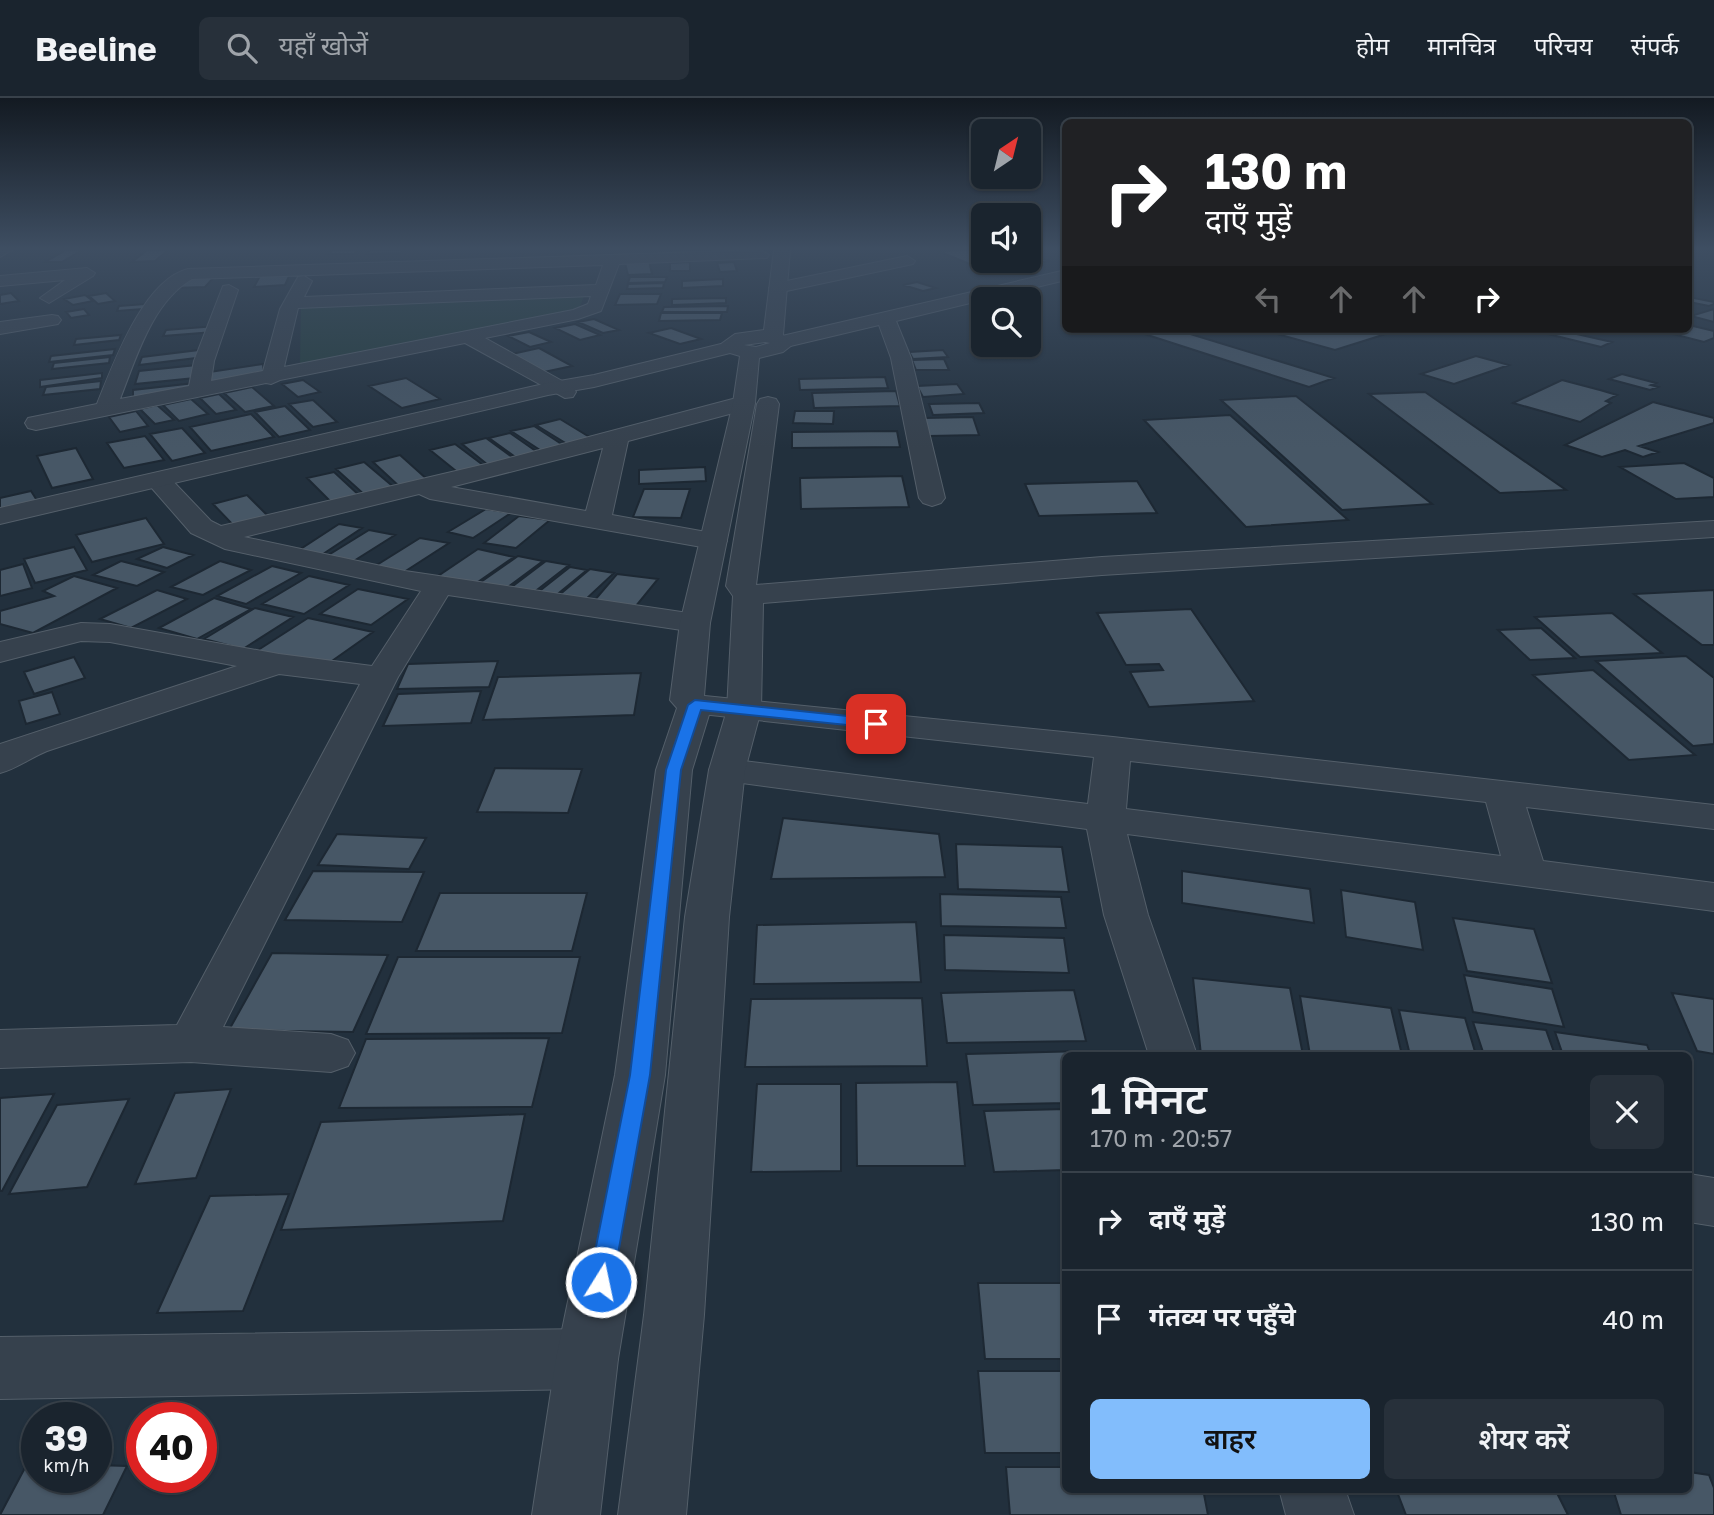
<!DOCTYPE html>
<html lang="hi">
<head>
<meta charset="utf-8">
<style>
	body { margin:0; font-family:"Golos Text","Noto Sans Devanagari",sans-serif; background:#27303a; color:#f1f3f6; height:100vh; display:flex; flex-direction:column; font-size:26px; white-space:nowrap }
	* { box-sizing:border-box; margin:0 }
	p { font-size:23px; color:#9fa4aa }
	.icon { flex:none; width:38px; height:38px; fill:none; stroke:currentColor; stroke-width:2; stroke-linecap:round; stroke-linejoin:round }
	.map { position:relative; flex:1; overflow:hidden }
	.side { position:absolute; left:1062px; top:954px; width:630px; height:441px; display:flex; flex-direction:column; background:#1a242e; border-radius:10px; box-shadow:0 2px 5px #0004,0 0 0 2px #38414a }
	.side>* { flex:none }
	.guide { position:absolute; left:1062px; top:21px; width:630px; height:214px; border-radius:10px; box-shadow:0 2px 5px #0004,0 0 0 2px #38414a; background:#202124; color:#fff; overflow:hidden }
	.needle { width:46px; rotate:35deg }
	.buttons { position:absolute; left:971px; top:21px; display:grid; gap:14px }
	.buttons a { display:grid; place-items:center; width:70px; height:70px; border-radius:10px; background:#1a242e; box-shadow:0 2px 5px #0004,0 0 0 2px #38414a; font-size:35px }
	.speed { position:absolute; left:21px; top:1304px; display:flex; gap:14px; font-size:35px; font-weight:700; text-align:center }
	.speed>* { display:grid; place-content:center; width:91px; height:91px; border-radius:50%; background:#1a242e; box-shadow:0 2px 5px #0004,0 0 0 2px #38414a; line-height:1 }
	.speed small { font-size:18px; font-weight:400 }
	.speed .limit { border:10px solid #d22; background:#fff; color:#111 }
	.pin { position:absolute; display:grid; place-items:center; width:60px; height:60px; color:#fff; margin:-30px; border-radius:14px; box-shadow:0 4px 10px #0006 }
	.me { position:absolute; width:77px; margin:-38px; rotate:10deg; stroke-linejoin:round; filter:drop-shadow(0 0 5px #0008) }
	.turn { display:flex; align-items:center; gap:24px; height:147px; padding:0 28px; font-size:32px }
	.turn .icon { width:91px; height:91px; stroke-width:2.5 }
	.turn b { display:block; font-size:49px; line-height:60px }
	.lanes { display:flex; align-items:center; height:66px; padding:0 28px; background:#0003; justify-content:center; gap:35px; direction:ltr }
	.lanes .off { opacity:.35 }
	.round { display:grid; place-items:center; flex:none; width:74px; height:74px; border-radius:10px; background:#27303a }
	.summary { display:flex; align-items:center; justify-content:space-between; height:119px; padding:0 28px }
	h1 { font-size:42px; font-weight:600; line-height:52px }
	.cta { display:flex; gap:14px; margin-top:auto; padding:14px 28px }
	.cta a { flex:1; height:80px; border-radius:10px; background:#82bdfc; color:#111; font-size:28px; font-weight:600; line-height:80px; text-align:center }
	.cta a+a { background:#27303a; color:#f1f3f6 }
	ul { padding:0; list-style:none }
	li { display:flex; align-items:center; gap:21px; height:98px; padding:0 28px; border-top:2px solid #38414a }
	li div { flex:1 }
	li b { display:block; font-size:26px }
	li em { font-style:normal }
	header { display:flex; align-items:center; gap:42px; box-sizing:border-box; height:98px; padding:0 35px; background:#1a242e; border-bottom:2px solid #38414a }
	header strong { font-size:33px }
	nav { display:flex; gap:38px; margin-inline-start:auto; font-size:24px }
	.search { width:490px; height:63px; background:#27303a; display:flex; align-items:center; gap:18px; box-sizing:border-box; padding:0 24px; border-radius:10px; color:#9fa4aa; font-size:26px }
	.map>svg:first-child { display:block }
</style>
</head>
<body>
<header>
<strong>Beeline</strong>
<div class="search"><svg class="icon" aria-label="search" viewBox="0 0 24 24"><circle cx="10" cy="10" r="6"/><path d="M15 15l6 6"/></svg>यहाँ खोजें</div>
<nav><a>होम</a><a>मानचित्र</a><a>परिचय</a><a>संपर्क</a></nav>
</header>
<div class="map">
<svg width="1714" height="1417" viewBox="0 0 1714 1417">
	<rect width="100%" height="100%" fill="#22303d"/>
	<path fill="#243d3e" d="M585 195 578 214 300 267 301 207Z"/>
	<path fill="#475766" stroke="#1d2833" stroke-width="2" d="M66 152H82L62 164H45Z
		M147 152H168L155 163 132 164Z
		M332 152H358L354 156H328Z
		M370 152H403L401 155 367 156Z
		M984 152V163H1029V157L1050 163 987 173 938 153Z
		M649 163 652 176 628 177 625 165Z
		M690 164V173H670V165Z
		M734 164 737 173 720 174 717 165Z
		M291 174 285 187 254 189 261 176Z
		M216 177 205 189 173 190 186 178Z
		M630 179H667L665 184 628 185Z
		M723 181V188L682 190V183Z
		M917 184 936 190 923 193 903 187Z
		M664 185 663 190 627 191 628 186Z
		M11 195 19 203 0 206V197Z
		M106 195 115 203 98 206 89 198Z
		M620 196H661L657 206 615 207Z
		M85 197 93 203 73 207 64 201Z
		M1689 199 1714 204V206L1709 208 1689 204Z
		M726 200V205L672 207V201Z
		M145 206 143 211 117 213 119 208Z
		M728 208 727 214H662L664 209Z
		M84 211 89 217 71 220 66 214Z
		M1714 211V224L1691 218Z
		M661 215H722L720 222 659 223Z
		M594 221 619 232 603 235 578 224Z
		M575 226 600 237 580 242 555 230Z
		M1689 227 1714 233V240L1704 244 1661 233 1689 231Z
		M216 228 214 234 163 238 166 232Z
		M671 230 701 241 680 246 649 235Z
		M1174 231 1334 280 1309 289 1132 232Z
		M1292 231H1373L1389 235 1335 252 1277 236Z
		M1559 232 1612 244 1601 249 1548 236Z
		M529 234 551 244 530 249 508 238Z
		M121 237 119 242 74 247 76 241Z
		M539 250 572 268 544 274 512 256Z
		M115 251 113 257 49 264 51 258Z
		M199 252 196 260 139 267 142 259Z
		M943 252 948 259 913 261 909 254Z
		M1476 258 1509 267 1454 286 1421 276Z
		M110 259 109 265 52 271 54 265Z
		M944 261 949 272H916L912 262Z
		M263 266 264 278 207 288 203 275Z
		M197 267 195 280 135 286 139 273Z
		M102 275V280L40 289V282Z
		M1622 276 1656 285 1651 287 1658 289 1650 292 1609 281Z
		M885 279 888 290 800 292 799 281Z
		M406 280 440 301 402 310 369 288Z
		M303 282 320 294 298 299 282 286Z
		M1562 282 1600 292 1617 297 1606 303 1611 305 1580 324 1513 305Z
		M101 283 100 291 43 297 46 289Z
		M195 285 192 292 133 302V292Z
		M957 286 964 296 923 299 917 288Z
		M252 289 274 308 245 314 224 295Z
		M896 293 900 308 814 310 812 295Z
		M1425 294 1566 392 1500 395 1369 296Z
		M219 296 236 312 216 316 200 300Z
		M1296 298 1432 406 1342 412 1221 302Z
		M191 301 208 316 179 323 163 307Z
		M313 302 337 324 313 329 289 306Z
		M1653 304 1714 320V325L1639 348 1658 354 1643 359 1625 352 1602 359 1565 347Z
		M979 305 984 315 933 317 929 306Z
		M157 307 174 322 155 326 140 311Z
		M285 308 310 332 279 339 255 314Z
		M136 313 148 328 120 334 109 319Z
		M795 313H834L833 326 793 325Z
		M251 316 274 339 211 353 190 329Z
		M1230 317 1348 422 1246 429 1144 322Z
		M973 319 979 337 929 338 924 320Z
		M560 321 596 343 572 349 536 327Z
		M534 328 566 349 543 354 511 333Z
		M182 330 205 355 172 363 150 336Z
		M897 333 900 349 792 350V334Z
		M510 335 540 356 518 361 489 340Z
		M145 338 164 362 124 370 107 345Z
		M486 340 519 364 493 371 462 346Z
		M455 346 487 370 461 377 430 352Z
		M76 350 93 381 52 390 37 358Z
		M400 357 429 383 401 390 373 364Z
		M364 364 396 391 367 399 336 371Z
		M1684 365 1714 380V399L1676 401 1620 369Z
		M705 369 706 383 639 386V372Z
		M334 374 361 399 333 406 307 380Z
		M902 378 909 409 801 411 800 380Z
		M1137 383 1157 415 1039 418 1025 386Z
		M644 391H690L681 420 633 419Z
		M31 393 38 404 0 413V400Z
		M247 397 269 419 234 428 213 406Z
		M486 411 511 415 473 440 448 434Z
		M519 418 550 422 516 450 484 445Z
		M146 420 164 446 92 464 76 437Z
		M339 426 362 430 317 460 293 456Z
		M369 432 395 437 349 466 322 461Z
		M420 440 449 445 401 476 372 470Z
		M74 449 87 472 35 485 24 461Z
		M163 449 193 457 167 470 137 461Z
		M478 451 514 459 475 486 438 478Z
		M518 458 543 463 504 492 478 486Z
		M121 463 164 474 137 488 93 477Z
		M220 463 251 472 203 497 171 489Z
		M546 463 569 467 533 495 509 491Z
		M23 466 32 490 0 498V472Z
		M272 468 301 475 246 506 217 498Z
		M570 469 587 472 554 499 537 495Z
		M590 471 614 475 584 503 558 498Z
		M617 476 658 481 636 508 594 503Z
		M74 478 117 490 33 535 0 526V513L54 498 43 493Z
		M309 478 349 487 304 516 262 506Z
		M358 491 408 501 371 527 320 516Z
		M157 492 187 501 131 530 100 521Z
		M1714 492V547H1702L1634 496Z
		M214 500 251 511 197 541 159 530Z
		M255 510 293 519 243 551 204 541Z
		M1191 511 1254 603 1149 609 1130 574 1163 572 1159 566 1126 567 1097 515Z
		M1612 515 1662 555 1580 559 1535 519Z
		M308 520 373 534 322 570 255 554Z
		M1541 530 1575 560 1530 562 1498 532Z
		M1686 558 1714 580V646L1693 648 1596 563Z
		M74 559 85 580 34 596 24 574Z
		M498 563 489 589 397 591 408 566Z
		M1593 572 1695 657 1629 662 1533 577Z
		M641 575 634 617 483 622 498 579Z
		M481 593 471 625 383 628 398 596Z
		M52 594 60 616 26 626 19 603Z
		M495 670 582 671 568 715 477 714Z
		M783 720 939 736 945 779 771 781Z
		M337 736 426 740 409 771 318 767Z
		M956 746 1062 749 1069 794 958 791Z
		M313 773 424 774 402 824 285 822Z
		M1182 773 1310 791 1314 825 1182 805Z
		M1341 792 1415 804 1423 852 1346 839Z
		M440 795H587L572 853H416Z
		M940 796 1061 799 1066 830 941 828Z
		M1453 820 1534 831 1552 885 1467 873Z
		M916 824 921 884 754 886 757 827Z
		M944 837 1064 840 1069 875 945 872Z
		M272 855 388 857 353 934 229 932Z
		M398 859H580L562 935 366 936Z
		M1464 877 1552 891 1564 929 1473 914Z
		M1193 880 1290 890 1303 957H1201Z
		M1074 892 1086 943 947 945 941 895Z
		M1672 895 1714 901V956L1697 953Z
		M1300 898 1391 910 1402 957H1310Z
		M922 900 927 968 745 969 751 901Z
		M1399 912 1465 920 1476 957H1410Z
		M1473 924 1546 932 1555 957H1484Z
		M1555 934 1647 947 1651 957H1563Z
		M549 940 532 1009 339 1010 366 941Z
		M1085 953 1086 957H1066V1005L973 1007 966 956Z
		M957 984 965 1068H857L856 985Z
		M757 986H841V1073L751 1074Z
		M231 991 196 1080 135 1086 175 995Z
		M54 996 2 1093H0V1000Z
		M129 1001 87 1089 9 1096 57 1007Z
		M1066 1011V1072L994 1074 984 1013Z
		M525 1016 503 1123 281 1132 321 1024Z
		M289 1096 243 1213 157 1215 210 1098Z
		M978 1185H1066V1261H985Z
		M978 1273H1066V1355H985Z
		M28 1364H37V1379H96V1367L127 1368 103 1417H0Z
		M1006 1369H1066V1391H1203L1208 1417H1010Z
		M1689 1374 1709 1377 1714 1390V1417H1621L1613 1391H1689Z
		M1396 1391H1555L1568 1417H1406Z"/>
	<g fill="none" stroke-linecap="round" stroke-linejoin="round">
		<defs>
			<path id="minor" d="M0 152H12L0 159Z
				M761 152 769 157 767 160 619 166 601 213 578 221 485 240 573 289 576 294 573 299 565 300 465 245 280 282 271 286 266 285 36 332 28 330 25 325 28 320 97 306C113 267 143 182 188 171ZM603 167 596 187 304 199 312 183 304 178 298 179 280 211 263 273 211 283 214 263 238 192 229 187 223 188 194 263 189 288 120 301C136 261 152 204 192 181ZM591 198 588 206 573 212 284 269 298 210Z
				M907 158 915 163 913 166 777 195 769 190 777 185Z
				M87 170 95 175 93 178 49 205 40 200 65 182 0 188V178Z
				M1066 172V182L896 223 911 260 945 400 941 405 932 408 923 405 919 400 891 260 879 227 782 250 772 244 782 238Z
				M52 217 58 218 61 222 58 226 0 236V224Z
				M744 298 752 300 755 305 752 310 628 343 612 417 723 437 727 443 723 449 713 451 430 401 419 396 244 439 405 473 695 516 706 518 710 525 706 532 695 534 448 497 398 579 223 929 331 936 348 942 355 955 348 968 331 974 191 964 0 970V932L177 927 360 586 279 576 47 653C30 660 16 671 0 675V646L237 568 110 544 81 543 0 564V544L81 525 110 526 279 556 372 568 421 493 225 451 191 435 150 388 147 383 150 378 159 376 168 378 211 423 221 428 490 365ZM603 350 586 413 451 389Z
				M695 597 1113 639 1714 707V731L1526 709 1543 763 1714 785V813L1127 736 1148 817 1197 957H1149L1104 817 1087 731 727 683 714 680 709 672 714 664 727 661 1088 706 1094 659 683 614 678 607 683 600ZM1130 663 1486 704 1501 758 1126 711Z
				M1689 1076 1714 1080V1128L1689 1124Z
				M587 1231 609 1240 618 1261 609 1282 587 1291 0 1301V1239Z
				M1279 1391H1345L1354 1417H1286Z"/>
			<path id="tertiary" d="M774 152H790L783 237 792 247 783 254 759 260 755 305 710 525 704 598 712 607 692 672 665 977 618 1261 600 1417H532L556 1261 615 977 656 672 677 610 670 602 680 525 733 305 740 258 730 255 594 289 548 297 0 426V410L548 285 594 277 721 246 735 236 764 232ZM765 244 770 245 756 249 744 247Z
				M768 299 776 301 779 306 756 487 1102 459 1714 423V439L1102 477 763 505 761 612 745 672 729 819 704 1217 686 1417H618L644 1217 685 819 709 672 727 612 733 498 726 488 757 306 760 301Z"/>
		</defs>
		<use href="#minor" stroke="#545f6a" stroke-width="2"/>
		<use href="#tertiary" stroke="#545f6a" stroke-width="2"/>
		<use href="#minor" fill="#36414d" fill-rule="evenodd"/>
		<use href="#tertiary" fill="#36414d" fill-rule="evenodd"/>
	</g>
	<linearGradient id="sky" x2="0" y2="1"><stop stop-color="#131a22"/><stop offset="0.43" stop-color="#3e4e62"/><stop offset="1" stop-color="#3e4e62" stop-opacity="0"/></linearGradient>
	<rect width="1714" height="350" fill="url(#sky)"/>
	<path fill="#1a73e8" stroke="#114b97" stroke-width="2" d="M695 602 876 621 883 626 876 630 701 612 681 672 650 977 613 1184 610 1192 601 1195 593 1192 589 1184 630 977 666 672 688 607Z"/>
</svg>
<div class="buttons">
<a><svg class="needle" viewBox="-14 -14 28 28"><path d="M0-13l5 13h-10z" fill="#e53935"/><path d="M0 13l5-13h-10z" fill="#9fa4aa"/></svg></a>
<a><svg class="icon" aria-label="sound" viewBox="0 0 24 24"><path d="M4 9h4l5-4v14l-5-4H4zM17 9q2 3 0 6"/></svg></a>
<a><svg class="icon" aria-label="search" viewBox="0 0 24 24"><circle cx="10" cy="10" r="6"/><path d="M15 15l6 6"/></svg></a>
</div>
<div class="speed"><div>39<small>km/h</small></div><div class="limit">40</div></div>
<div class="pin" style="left:876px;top:626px;background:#d93025"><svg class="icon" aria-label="arrive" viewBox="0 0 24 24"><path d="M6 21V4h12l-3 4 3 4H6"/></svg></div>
<svg class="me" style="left:601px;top:1184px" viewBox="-20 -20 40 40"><circle r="17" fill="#1a73e8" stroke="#fff" stroke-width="3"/><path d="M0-11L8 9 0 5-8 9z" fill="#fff"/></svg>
<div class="guide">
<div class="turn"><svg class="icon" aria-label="right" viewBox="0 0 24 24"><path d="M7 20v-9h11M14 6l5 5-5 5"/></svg><div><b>130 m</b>दाएँ मुड़ें</div></div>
<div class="lanes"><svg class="icon off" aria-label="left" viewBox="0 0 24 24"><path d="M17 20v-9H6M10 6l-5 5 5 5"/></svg><svg class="icon off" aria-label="ahead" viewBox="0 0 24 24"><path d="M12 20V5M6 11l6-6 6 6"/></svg><svg class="icon off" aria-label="ahead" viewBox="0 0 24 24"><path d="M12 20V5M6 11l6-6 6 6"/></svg><svg class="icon" aria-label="right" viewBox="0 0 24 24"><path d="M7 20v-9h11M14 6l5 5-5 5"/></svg></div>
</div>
<section class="side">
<div class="summary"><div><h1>1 मिनट</h1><p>170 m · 20:57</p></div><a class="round"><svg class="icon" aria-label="close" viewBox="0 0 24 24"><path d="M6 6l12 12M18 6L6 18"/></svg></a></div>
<ul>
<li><svg class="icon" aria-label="right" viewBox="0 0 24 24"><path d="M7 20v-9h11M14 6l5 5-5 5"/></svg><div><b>दाएँ मुड़ें</b></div><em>130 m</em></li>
<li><svg class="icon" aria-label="arrive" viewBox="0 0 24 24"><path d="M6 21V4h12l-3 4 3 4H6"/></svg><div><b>गंतव्य पर पहुँचे</b></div><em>40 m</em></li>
</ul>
<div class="cta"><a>बाहर</a><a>शेयर करें</a></div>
</section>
</div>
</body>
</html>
